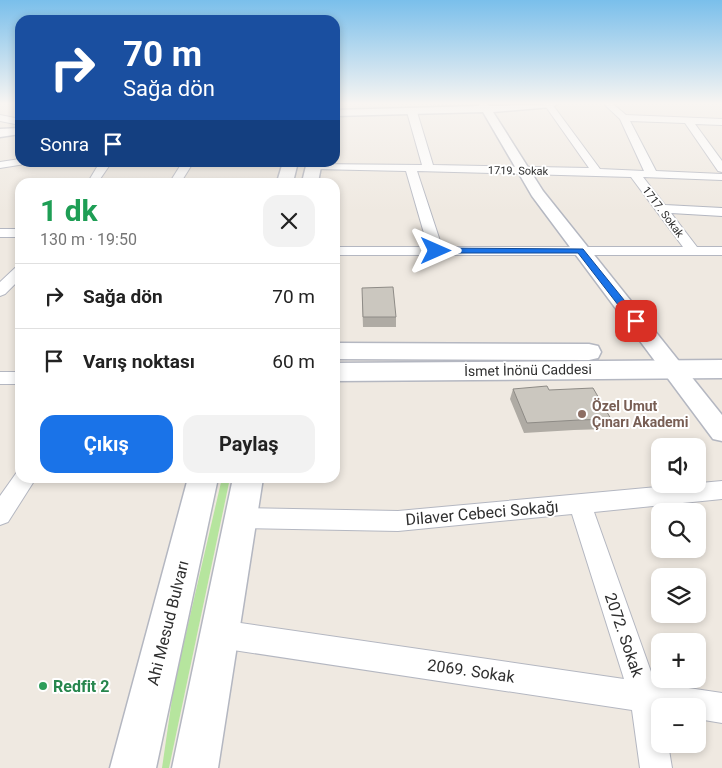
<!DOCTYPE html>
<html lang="tr">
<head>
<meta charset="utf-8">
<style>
	body { margin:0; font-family:Roboto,sans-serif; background:#f2f2f2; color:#222; height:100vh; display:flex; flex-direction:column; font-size:19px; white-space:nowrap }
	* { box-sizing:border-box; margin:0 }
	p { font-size:16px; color:#767676 }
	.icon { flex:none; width:28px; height:28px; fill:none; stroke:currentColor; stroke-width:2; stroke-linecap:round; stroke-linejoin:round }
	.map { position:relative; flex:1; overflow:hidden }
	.side { position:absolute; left:15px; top:178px; width:325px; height:305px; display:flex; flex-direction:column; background:#fff; border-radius:15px; box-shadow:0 2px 8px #0003 }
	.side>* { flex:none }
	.banner { position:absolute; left:15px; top:15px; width:325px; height:152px; border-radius:15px; box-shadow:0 2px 8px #0003; background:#1a4fa0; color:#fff; overflow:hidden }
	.fabs { position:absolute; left:651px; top:438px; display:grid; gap:10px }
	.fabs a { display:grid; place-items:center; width:55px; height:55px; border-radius:10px; background:#fff; box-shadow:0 2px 8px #0003; font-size:25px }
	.pin { position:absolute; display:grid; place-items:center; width:42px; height:42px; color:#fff; margin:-21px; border-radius:10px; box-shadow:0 2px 8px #0006 }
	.me { position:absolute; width:55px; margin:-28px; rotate:90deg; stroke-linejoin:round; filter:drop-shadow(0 0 4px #0008) }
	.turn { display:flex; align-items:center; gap:18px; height:105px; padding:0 25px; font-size:22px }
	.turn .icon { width:65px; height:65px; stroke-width:2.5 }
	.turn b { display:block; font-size:35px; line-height:42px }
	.then { display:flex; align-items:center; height:48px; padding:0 25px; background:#0003; gap:10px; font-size:19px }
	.round { display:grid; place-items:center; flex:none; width:52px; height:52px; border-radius:15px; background:#f2f2f2 }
	.head { display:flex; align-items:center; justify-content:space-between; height:85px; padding:0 25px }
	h1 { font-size:30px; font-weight:700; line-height:38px; color:#1e9e55 }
	.action { display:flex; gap:10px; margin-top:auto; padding:10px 25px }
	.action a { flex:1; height:58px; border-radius:15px; background:#1a73e8; color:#fff; font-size:20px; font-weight:700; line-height:58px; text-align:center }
	.action a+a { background:#f2f2f2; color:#222 }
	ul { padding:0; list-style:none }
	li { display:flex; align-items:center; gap:15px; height:65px; padding:0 25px; border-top:1px solid #e0e0e0 }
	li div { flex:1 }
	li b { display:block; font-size:19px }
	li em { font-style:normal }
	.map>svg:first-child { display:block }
</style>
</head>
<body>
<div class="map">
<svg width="722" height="768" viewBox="0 0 722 768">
	<rect width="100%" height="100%" fill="#efe9e1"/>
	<path fill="#b6e59e" d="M222 478H230L169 768H162L174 685Z"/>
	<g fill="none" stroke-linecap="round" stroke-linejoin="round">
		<defs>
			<path id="minor" d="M544 104H552L600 169 644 171 620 119 604 104H613L626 115 722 119V125L695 124 722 161V172L718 171 685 123 630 121 656 171 722 174V180L643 177 665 205 722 208V216L671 213 697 247H722V255H335V247H428L406 171 314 169 309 166 310 164 422 165 407 112 412 109 417 112 433 165 589 168ZM417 171 631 177 683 247H442Z
				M0 115 20 119V125L0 121Z
				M20 159V162H26L25 164 0 168V162Z
				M100 162H296V163L291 166H191L181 182H170L180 166H109L98 182H88Z
				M0 229H20V237H0Z
				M20 267V279L5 294 0 296V282L15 268Z
				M0 372H20V384H0Z
				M20 471V478H36L8 522 0 525V496L17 472Z
				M722 481V499L594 512 655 683 722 693V723L698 719V706H660V744H668L672 768H640L632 710 220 648 210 644 206 634 210 624 220 620 624 679 572 514 398 531 241 528 233 525 229 518 233 511 241 508 398 511Z"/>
			<path id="tertiary" d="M478 104H488L489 106 557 104 552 107 493 112 543 191 722 415V441L713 439 532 196 483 112 335 116V110L479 106Z
				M20 128V134L0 137V129Z"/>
			<path id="secondary" d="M283 162H298L293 182H277Z
				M307 162H322L318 182H302Z
				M335 343 589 344 598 346 601 352 598 358 589 360 335 359Z
				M722 360V378L335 381V363Z
				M188 478H218L156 768H110Z
				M233 478H263L218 768H172Z"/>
		</defs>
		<use href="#minor" stroke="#b4b7c1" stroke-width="2"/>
		<use href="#tertiary" stroke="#b4b7c1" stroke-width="3"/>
		<use href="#secondary" stroke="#b4b7c1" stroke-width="3"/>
		<use href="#minor" fill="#fff" fill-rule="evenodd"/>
		<use href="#tertiary" fill="#fff" fill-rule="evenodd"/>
		<use href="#secondary" fill="#fff" fill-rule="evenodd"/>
	</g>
	<path fill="#afaba4" d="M362 297 396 317V327H363Z
		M513 389 611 419 606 429 574 430 524 433 510 399Z"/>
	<path fill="#cbc7bf" stroke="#8e8b86" d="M393 287 396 317H363L362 288Z
		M547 386 549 390 593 388 611 419 579 420 527 423 513 389Z"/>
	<linearGradient id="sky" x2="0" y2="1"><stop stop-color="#7abfeb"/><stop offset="0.49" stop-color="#f8f5f2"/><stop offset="1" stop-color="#f8f5f2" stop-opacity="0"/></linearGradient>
	<rect width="722" height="211" fill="url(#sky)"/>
	<path fill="#1a73e8" stroke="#114b97" d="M436 248 583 249 641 321 636 324 632 323 578 253H433L432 251Z"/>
	<circle fill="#8d6e63" stroke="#fff" stroke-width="2" cx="582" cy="414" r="5"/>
	<circle fill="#2e9e5b" stroke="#fff" stroke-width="2" cx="43" cy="686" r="5"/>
	<g text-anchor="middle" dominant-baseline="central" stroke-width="4" stroke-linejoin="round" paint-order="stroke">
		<g font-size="11" fill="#2e2e2e" stroke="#fff">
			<text transform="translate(518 171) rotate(1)">1719. Sokak</text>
			<text transform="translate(663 212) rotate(53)">1717. Sokak</text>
		</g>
		<g font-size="14" fill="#2e2e2e" stroke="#fff">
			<text transform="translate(528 370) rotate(-1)">İsmet İnönü Caddesi</text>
		</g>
		<g font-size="14" font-weight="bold" fill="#785e54" stroke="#fff" text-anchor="start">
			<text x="592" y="406">Özel Umut<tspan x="592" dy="16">Çınarı Akademi</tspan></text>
		</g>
		<g font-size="16" fill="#2e2e2e" stroke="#fff">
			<text transform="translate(482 513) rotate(-5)">Dilaver Cebeci Sokağı</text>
			<text transform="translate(168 623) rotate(-76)">Ahi Mesud Bulvarı</text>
			<text transform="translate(624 635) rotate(71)">2072. Sokak</text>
			<text transform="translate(471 671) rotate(8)">2069. Sokak</text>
		</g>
		<g font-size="16" font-weight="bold" fill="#27864d" stroke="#fff" text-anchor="start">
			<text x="53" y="686">Redfit 2</text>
		</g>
	</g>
</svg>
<div class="fabs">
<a><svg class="icon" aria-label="sound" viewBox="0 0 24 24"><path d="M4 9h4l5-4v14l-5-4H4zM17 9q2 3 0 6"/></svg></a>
<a><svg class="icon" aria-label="search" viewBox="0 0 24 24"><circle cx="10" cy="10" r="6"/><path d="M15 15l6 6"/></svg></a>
<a><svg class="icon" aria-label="layers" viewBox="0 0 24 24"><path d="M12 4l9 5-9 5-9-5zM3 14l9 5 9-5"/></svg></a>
<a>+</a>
<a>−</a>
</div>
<div class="pin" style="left:636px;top:321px;background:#d93025"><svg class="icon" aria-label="arrive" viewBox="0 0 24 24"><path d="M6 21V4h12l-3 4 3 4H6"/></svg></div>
<svg class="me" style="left:436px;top:251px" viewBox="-20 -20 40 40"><path d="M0-17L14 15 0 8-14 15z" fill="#1a73e8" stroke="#fff" stroke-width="4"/></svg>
<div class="banner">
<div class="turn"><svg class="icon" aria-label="right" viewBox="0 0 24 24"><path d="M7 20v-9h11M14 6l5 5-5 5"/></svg><div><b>70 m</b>Sağa dön</div></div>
<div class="then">Sonra<svg class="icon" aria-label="arrive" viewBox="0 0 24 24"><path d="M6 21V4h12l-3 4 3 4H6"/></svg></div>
</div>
<section class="side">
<div class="head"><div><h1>1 dk</h1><p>130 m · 19:50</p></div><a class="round"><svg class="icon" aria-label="close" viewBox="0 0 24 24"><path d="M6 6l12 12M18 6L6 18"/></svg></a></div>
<ul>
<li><svg class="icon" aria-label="right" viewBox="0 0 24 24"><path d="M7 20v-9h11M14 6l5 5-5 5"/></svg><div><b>Sağa dön</b></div><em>70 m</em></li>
<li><svg class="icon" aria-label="arrive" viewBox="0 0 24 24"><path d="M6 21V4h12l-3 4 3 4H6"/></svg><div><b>Varış noktası</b></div><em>60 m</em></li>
</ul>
<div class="action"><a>Çıkış</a><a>Paylaş</a></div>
</section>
</div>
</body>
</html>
